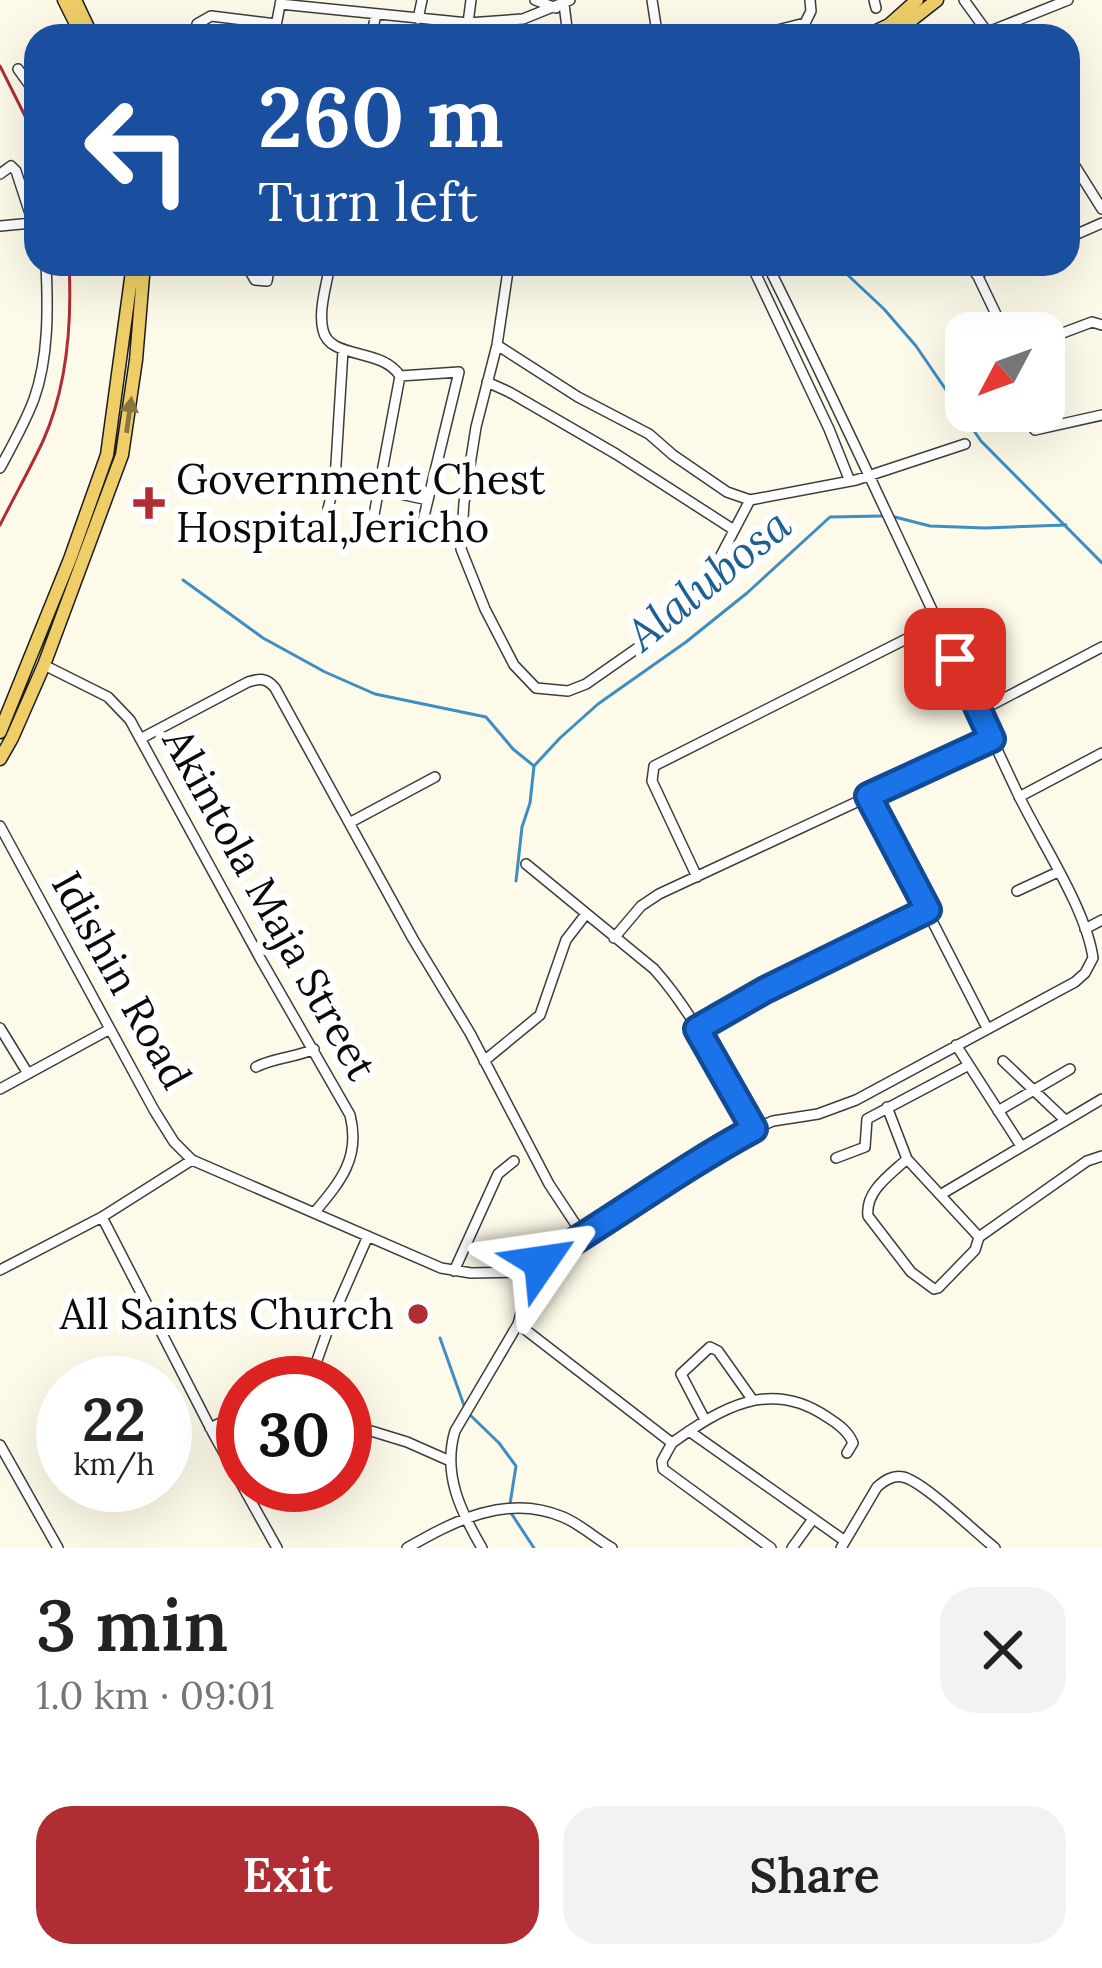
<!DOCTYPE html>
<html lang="en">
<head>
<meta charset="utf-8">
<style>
	body { margin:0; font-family:Lora,serif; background:#f2f2f2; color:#222; height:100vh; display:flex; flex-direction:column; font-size:45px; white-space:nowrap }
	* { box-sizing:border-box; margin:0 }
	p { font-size:39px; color:#767676 }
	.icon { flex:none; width:66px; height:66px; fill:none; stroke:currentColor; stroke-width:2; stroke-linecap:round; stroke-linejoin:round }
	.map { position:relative; height:1548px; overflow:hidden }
	.drawer { display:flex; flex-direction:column; background:#fff; flex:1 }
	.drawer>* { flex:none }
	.banner { position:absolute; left:24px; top:24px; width:1056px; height:252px; border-radius:36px; box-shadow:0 12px 48px #0002; background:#1a4fa0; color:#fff; overflow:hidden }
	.needle { width:78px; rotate:229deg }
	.controls { position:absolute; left:945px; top:312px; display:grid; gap:24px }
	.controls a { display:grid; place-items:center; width:120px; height:120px; border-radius:24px; background:#fff; box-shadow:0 12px 48px #0002; font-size:60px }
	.speed { position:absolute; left:36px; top:1356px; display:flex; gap:24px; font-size:60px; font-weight:700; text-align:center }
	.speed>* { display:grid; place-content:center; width:156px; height:156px; border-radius:50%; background:#fff; box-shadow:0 12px 48px #0002; line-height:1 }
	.speed small { font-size:30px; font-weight:400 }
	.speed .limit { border:18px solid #d22; background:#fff; color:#111 }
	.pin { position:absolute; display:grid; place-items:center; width:102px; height:102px; color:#fff; margin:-51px; border-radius:24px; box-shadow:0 6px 18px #0006 }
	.me { position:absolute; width:132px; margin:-66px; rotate:58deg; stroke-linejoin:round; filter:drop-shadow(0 0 9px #0008) }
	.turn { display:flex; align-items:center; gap:42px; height:252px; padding:0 36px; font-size:54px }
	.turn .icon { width:156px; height:156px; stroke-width:2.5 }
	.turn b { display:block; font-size:84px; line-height:102px }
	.round { display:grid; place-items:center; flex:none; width:126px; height:126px; border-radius:36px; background:#f2f2f2 }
	.head { display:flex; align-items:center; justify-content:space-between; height:204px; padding:0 36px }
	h1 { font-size:72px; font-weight:600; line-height:90px }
	.primary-button { display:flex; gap:24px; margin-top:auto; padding:24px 36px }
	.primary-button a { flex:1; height:138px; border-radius:36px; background:#af2d33; color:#fff; font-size:48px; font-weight:600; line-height:138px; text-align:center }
	.primary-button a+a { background:#f2f2f2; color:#222 }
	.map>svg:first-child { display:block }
</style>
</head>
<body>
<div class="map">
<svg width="1102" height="1548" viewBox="0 0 1102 1548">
	<rect width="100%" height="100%" fill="#fefae9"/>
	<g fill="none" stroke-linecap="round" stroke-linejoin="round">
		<path stroke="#3e8dc3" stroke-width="3" d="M836 264 884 309 916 346 981 441 1102 563
			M891 516 930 526 985 528 1066 525
			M183 580 263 638 325 672 375 694 486 717 513 749 534 766
			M516 881 522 827 530 803 534 766 560 738 598 704 686 642 747 593 830 517 882 516
			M440 1338 466 1411 499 1443 516 1466 510 1504
			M511 1513 534 1548"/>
		<defs>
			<path id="minor" d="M535 0 556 8
				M652 0 656 26 662 36
				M874 0 876 8
				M964 0 990 36
				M280 4 468 23 523 19 570 0
				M564 4 568 36
				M418 19 422 0
				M468 23 471 0
				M197 24 211 16 276 24
				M988 32 1068 0
				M274 36 281 0
				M371 36 376 15
				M754 36 805 23 811 11 810 0
				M18 69 36 94
				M1068 155 1102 209
				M0 174 11 166 16 171 36 232
				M0 226 32 223
				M1068 238 1102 223
				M252 264 251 273 255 280 267 281 270 264
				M330 264C327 284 318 310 323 330 329 360 382 347 400 376L459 372 420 533
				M509 264 497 345 476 427 464 503 461 549 485 609 514 665 536 688 568 691 586 684 679 619 706 584 750 500 856 480 965 444
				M751 264 829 429 849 479
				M972 264 1005 333
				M976 274 1000 264
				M1044 340 1092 322 1102 325
				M497 345 578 397 649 434 673 455 727 492 750 500
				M487 382 509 392 616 454 734 530
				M1018 411 1035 430 1102 415
				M0 468C12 446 25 423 34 399 49 357 48 307 46 264
				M335 480 428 500
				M328 509 335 480 343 350
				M373 520 400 376
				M44 665 108 697 130 720 260 958 350 1115C361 1158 340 1182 314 1213
				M980 711 1102 647
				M140 739 248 682C260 678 267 678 275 688L413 939 470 1033 549 1184 584 1237
				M868 796 987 1028
				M1019 797 1102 753
				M351 822 435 777
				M0 826 154 1110 174 1142 192 1160 441 1268 471 1273 519 1272 524 1275 525 1298 518 1324 455 1431C442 1474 461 1512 482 1548
				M526 864 654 969C696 1016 723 1075 754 1129
				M697 877 652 781 654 766 938 623
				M1017 891 1058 872
				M1085 929 1102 920
				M614 938 641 906 659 894 992 739
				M0 1028 27 1072
				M697 1029 789 977 928 910
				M956 1045 1021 1146
				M484 1061 540 1015 566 940 586 914
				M1003 1061 1065 1120
				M256 1067C275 1057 295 1058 314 1049
				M0 1089 110 1029
				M887 1107 907 1159 979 1237
				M998 1111 1070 1069
				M836 1158 865 1147 867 1119 969 1065
				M907 1159C890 1175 865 1191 868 1216L911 1272 934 1289 938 1288 975 1250 979 1237 1087 1161 1102 1156
				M940 1195 1102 1099
				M102 1217 213 1433 277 1548
				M0 1270 102 1217 192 1160
				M454 1271 498 1174 514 1161
				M522 1273 584 1237 697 1161 754 1129 773 1121 818 1114 856 1100 1075 982 1085 973 1093 958C1086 908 1039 839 1017 792 934 616 854 438 767 264
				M518 1324 672 1443 662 1461 663 1469 771 1548
				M309 1383 332 1318 368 1236
				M705 1420 681 1374 710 1347 718 1351 752 1399
				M345 1423 407 1442 450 1461
				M210 1428 243 1412
				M689 1431 845 1541
				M672 1443C721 1408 770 1378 827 1417 838 1424 848 1431 853 1443L847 1453
				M0 1445 58 1548
				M407 1548C454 1521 507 1493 563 1517 580 1524 595 1538 612 1548
				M792 1548 813 1519
				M841 1548 877 1487C884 1481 892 1475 903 1477 923 1481 976 1533 995 1548"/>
			<path id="major" d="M64 0 82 36
				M75 0 92 36
				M866 36 889 25 917 0
				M891 36 937 0
				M0 732 70 559 107 455 133 264
				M0 759 12 738 44 665 122 455 136 360 144 264"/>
		</defs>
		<use href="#minor" stroke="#3d3d3d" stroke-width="12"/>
		<use href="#major" stroke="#1b1b1b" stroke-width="15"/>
		<use href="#minor" stroke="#fff" stroke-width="9"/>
		<use href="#major" stroke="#efce68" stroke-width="12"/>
		<path stroke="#af2d33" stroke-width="3" d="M0 66 36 138
			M0 525C14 497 30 469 43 441 67 387 72 322 69 264"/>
	</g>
	<defs><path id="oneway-solid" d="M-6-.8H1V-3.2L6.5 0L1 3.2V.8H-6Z" transform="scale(3)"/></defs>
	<use fill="#88763e" href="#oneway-solid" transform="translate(129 415) rotate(-82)"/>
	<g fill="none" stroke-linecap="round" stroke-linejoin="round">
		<defs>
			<path id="route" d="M541 1262C613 1219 680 1169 754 1129L697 1029 765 990 928 910 868 796 992 739 955 659"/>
		</defs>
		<use href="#route" stroke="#114b97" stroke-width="30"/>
		<use href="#route" stroke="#1a73e8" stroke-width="21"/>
	</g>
	<g fill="#af2d33" stroke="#fff" stroke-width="4.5">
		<path d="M143 485h12v12h12v12h-12v12h-12v-12h-12v-12h12z"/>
		<circle cx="418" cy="1314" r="12"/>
	</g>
	<g text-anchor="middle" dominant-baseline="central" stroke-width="12" stroke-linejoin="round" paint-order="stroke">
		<g font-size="42" fill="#0a0a0a" stroke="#fff" text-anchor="start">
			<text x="176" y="479">Government Chest<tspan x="176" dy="48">Hospital,Jericho</tspan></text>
			<text x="394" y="1314" text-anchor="end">All Saints Church</text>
		</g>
		<g font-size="42" fill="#0a0a0a" stroke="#fff">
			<text transform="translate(270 904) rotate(61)">Akintola Maja Street</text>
			<text transform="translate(122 980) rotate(61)">Idishin Road</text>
		</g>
		<g font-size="45" font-style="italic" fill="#1e5f92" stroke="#fff">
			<text transform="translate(708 579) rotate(-39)">Alalubosa</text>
		</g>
	</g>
</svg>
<div class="controls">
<a><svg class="needle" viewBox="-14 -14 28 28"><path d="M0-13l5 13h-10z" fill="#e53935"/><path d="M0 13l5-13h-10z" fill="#767676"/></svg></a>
</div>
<div class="speed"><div>22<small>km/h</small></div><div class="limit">30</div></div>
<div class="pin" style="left:955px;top:659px;background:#d93025"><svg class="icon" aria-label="arrive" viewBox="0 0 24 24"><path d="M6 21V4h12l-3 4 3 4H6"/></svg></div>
<svg class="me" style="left:541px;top:1262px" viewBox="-20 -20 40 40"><path d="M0-17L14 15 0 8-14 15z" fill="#1a73e8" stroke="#fff" stroke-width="4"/></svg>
<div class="banner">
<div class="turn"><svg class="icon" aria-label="left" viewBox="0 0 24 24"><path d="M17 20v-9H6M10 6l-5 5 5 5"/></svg><div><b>260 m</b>Turn left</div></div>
</div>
</div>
<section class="drawer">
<div class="head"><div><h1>3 min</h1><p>1.0 km · 09:01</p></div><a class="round"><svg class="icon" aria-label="close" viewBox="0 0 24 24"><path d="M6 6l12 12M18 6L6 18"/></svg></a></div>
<div class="primary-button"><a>Exit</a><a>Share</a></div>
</section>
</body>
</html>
